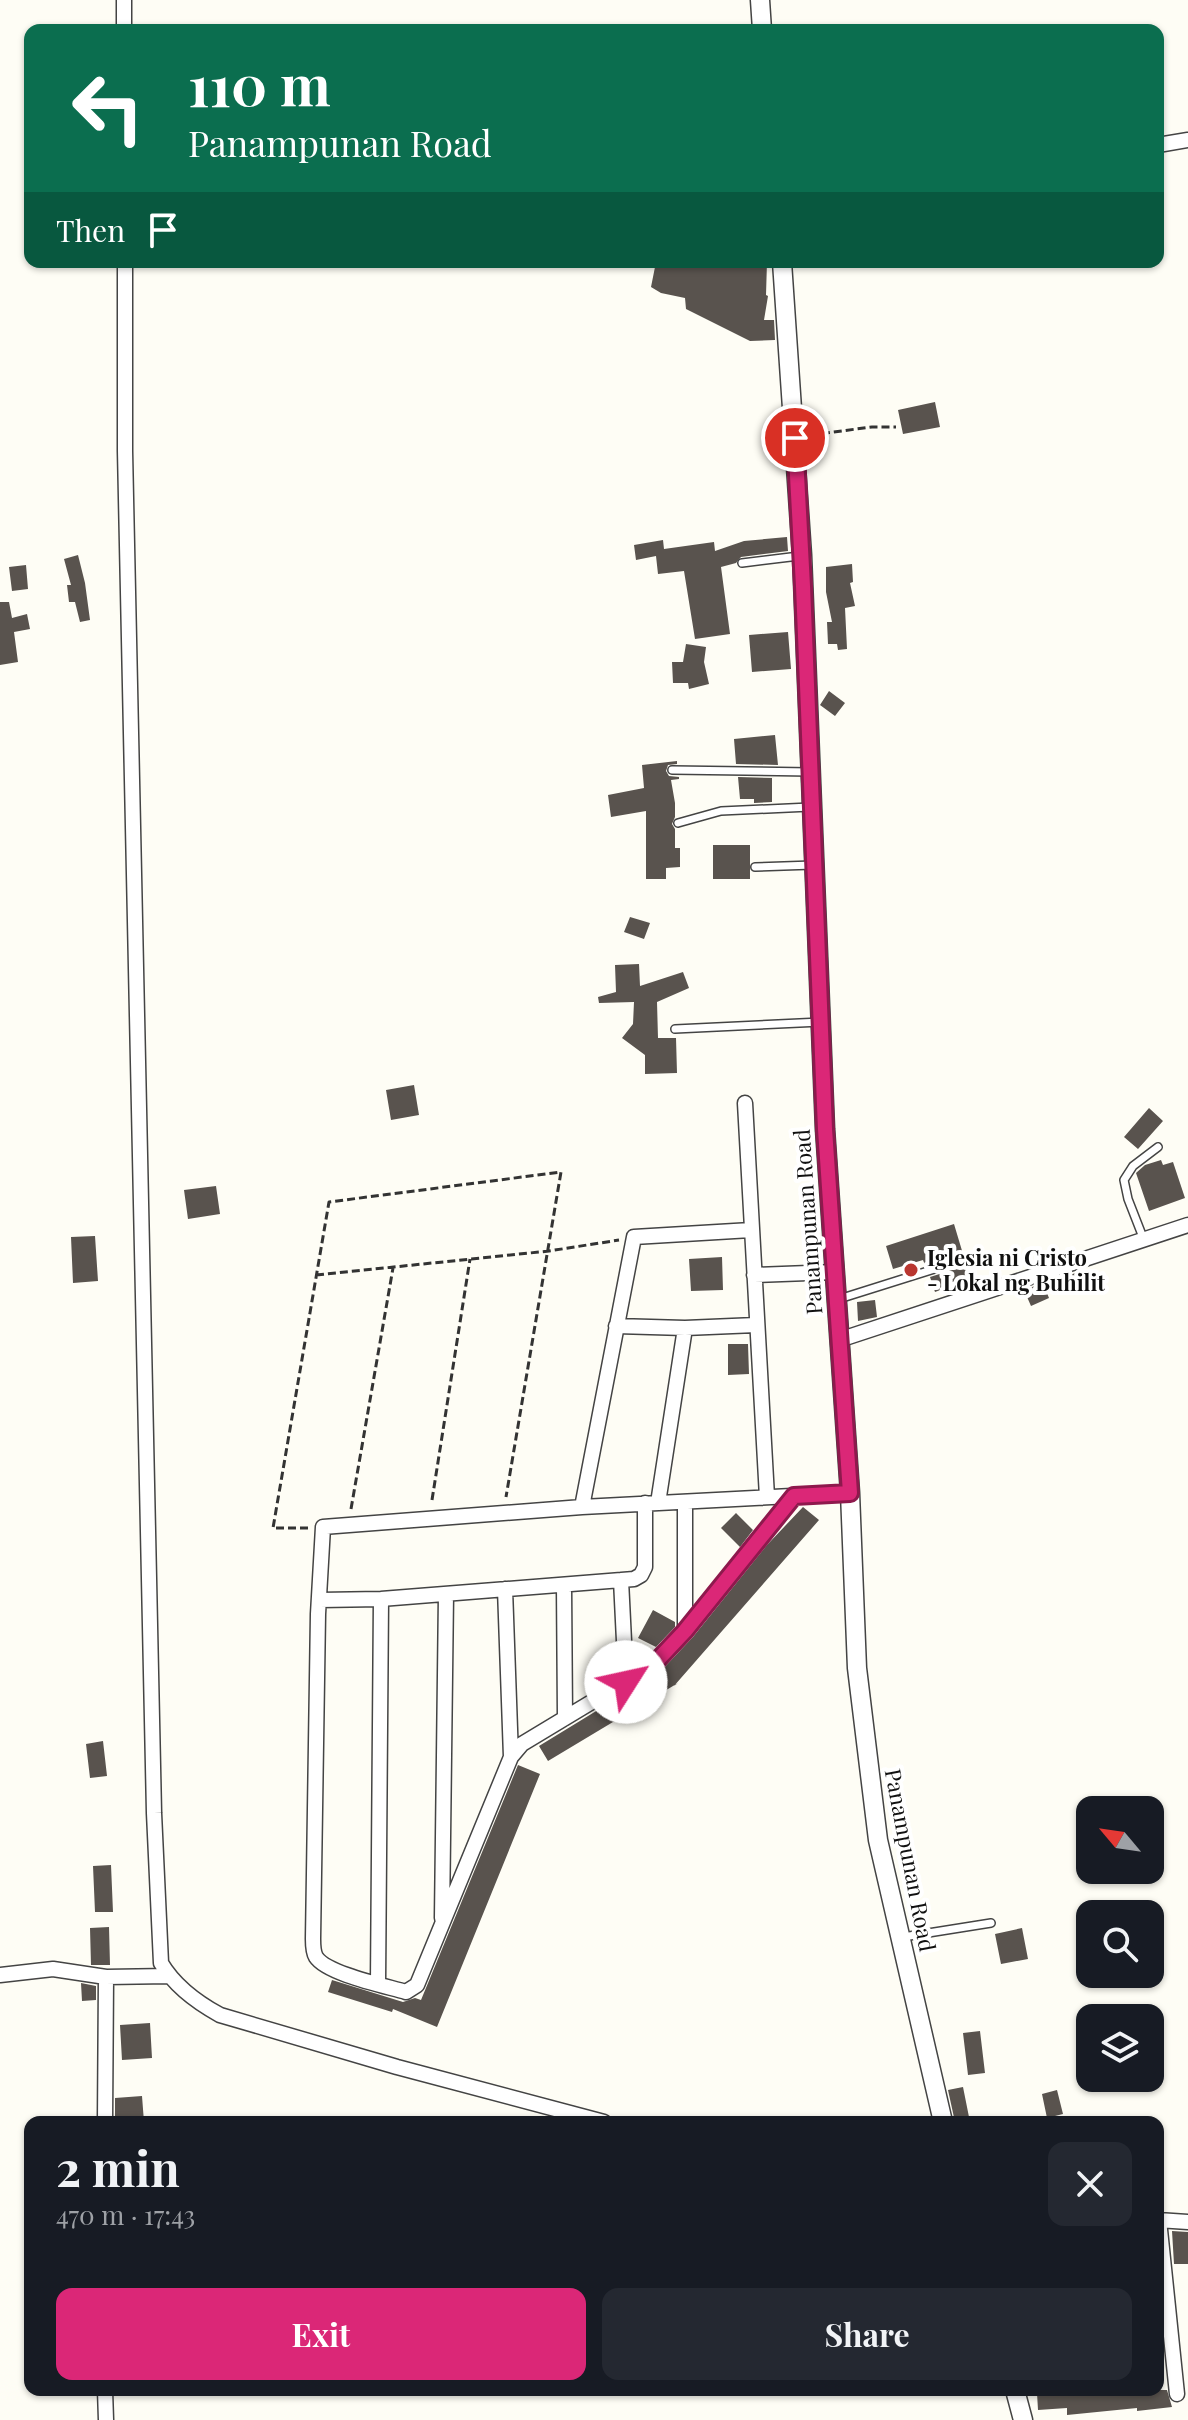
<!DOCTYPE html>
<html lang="en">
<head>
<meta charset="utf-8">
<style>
	body { margin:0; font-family:"Playfair Display",serif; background:#242831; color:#f1f3f6; height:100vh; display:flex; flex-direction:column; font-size:30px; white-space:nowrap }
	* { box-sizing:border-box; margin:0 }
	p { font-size:26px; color:#9ea1a6 }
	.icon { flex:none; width:44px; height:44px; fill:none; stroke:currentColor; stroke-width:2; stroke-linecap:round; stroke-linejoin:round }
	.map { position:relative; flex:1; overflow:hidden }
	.details { position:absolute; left:24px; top:2116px; width:1140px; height:280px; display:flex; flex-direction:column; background:#171b24; border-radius:16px; box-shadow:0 2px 6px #0004 }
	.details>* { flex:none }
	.top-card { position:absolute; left:24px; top:24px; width:1140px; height:244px; border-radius:16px; box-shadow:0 2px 6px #0004; background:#0b6e4f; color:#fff; overflow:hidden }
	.needle { width:52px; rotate:299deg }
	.buttons { position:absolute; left:1076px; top:1796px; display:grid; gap:16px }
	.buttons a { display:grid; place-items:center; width:88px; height:88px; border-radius:16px; background:#171b24; box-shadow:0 2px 6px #0004; font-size:40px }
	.pin { position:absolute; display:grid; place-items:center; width:68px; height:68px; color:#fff; margin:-34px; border:4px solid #fff; border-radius:50%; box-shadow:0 2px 8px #0007 }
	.me { position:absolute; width:88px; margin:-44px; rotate:55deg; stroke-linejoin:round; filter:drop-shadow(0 0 6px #0008) }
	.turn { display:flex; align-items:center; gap:28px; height:168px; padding:0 32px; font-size:36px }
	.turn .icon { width:104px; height:104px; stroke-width:2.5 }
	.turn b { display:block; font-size:56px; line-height:68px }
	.then { display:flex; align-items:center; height:76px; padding:0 32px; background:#0003; gap:16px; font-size:30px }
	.round { display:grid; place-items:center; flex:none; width:84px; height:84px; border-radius:16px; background:#242831 }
	.overview { display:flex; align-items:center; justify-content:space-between; height:136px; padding:0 32px }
	h1 { font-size:48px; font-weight:700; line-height:60px }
	.primary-button { display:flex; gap:16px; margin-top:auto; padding:16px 32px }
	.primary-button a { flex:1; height:92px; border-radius:16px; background:#db2777; color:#fff; font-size:32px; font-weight:700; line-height:92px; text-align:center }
	.primary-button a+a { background:#242831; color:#f1f3f6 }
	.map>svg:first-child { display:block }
</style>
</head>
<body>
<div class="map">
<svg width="1188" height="2420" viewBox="0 0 1188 2420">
	<rect width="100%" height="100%" fill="#fefdf5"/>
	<path fill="#59534e" d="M656 262H767L766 295 768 296 764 320H774L775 340 750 341 686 309 685 298 661 293 651 287Z
		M935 402 940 427 903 434 898 410Z
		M787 537 788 551 741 557 736 563 721 567 730 634 695 639 684 571 658 574 656 556 636 560 634 545 663 540 664 549 714 542 715 551 744 541Z
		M78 555 85 583 90 620 80 622 75 602H69L67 585H71L64 559Z
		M852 564 853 582 850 583 855 606 845 608 847 649 838 650 837 644H828L827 622H832L826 592V567Z
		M26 565 28 589 12 591 9 567Z
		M0 602H9L12 618 27 614 30 629 14 632 18 662 0 665Z
		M788 632 791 669 752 672 749 635Z
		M686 644 706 647 704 662 709 684 689 689 688 683H673L672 662H683Z
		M829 691 845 703 835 716 820 705Z
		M775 735 778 765 736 764 734 739Z
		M677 761V764L668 765 666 771 669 776 679 777V779L671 780 675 803V817L672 824 675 829V848H680V867L666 868V879H646V811L611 817 608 795 644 788 642 765Z
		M738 777 776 778H772V802L754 803V799H740Z
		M713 845H750V879H713Z
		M630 917 650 923 644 939 624 932Z
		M639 964 640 986 683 972 689 988 657 1002 658 1038H676L677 1073 645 1074V1055L622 1038 633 1024 634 1002 599 1003 598 997 616 992 615 965Z
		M414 1085 419 1115 391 1120 386 1090Z
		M1149 1108 1163 1121 1138 1149 1124 1137Z
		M1161 1160 1163 1165 1173 1162 1185 1198 1149 1211 1136 1173 1145 1165Z
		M216 1186 220 1214 188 1219 184 1190Z
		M954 1224 963 1254 925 1265 923 1260 893 1269 886 1246Z
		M95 1236 98 1281 73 1283 71 1237Z
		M722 1257 723 1290 691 1291 689 1259Z
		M969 1262 975 1277 935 1292 930 1277 965 1266Z
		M1083 1270 1090 1289 1076 1294 1070 1275Z
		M1043 1283 1049 1298 1031 1306 1024 1290Z
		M875 1300 877 1317 858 1321 857 1302Z
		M728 1344H748L749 1374 728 1375Z
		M803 1507 819 1520 674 1686 678 1683 548 1761 539 1746 660 1672 693 1637 767 1545Z
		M736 1513 753 1530 740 1547 721 1528Z
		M653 1610 675 1622V1627L656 1647 638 1638Z
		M103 1741 107 1776 90 1778 86 1744Z
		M518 1765 540 1774 437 2027 393 2009 392 2012 328 1992 332 1980 403 2002 415 1998 421 2000Z
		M111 1865 113 1912H95L93 1866Z
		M109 1927 110 1965H91L90 1928Z
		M1022 1928 1028 1959 1001 1964 995 1934Z
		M81 1983 96 1986V2000L82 2001Z
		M150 2023 152 2058 122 2060 120 2025Z
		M980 2031 985 2073 968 2075 963 2033Z
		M963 2087 970 2122H955L948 2090Z
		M1057 2090 1063 2114 1047 2118 1042 2094Z
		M142 2096 144 2122H115V2098Z
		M1172 2231 1188 2232V2264H1174Z
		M1081 2390H1167L1172 2407 1137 2411V2408L1067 2415V2408L1038 2410 1037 2393Z"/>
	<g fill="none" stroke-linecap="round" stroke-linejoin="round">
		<defs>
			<path id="service" d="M742 563 799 556
				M672 770 810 772
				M678 823 721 811 810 807
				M755 867 813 865
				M675 1029 821 1022
				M1144 1240 1128 1199 1124 1180 1133 1166 1158 1147
				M839 1299 963 1260
				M903 1937 991 1923"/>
			<path id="minor" d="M124 0V30
				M1158 145 1188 140
				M125 262V451L154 1813 161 1963C174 1985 198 2003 220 2015L397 2067 604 2122
				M745 1103 767 1497
				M754 1275 835 1272
				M616 1326 685 1328 756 1325
				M839 1340 1188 1225
				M794 1496 685 1631 653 1665 522 1744 511 1757 417 1985 406 1992C386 1986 327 1974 316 1957 313 1952 313 1945 313 1939L318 1614 323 1527 582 1507 850 1493
				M658 1503 685 1328
				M582 1507 634 1237 751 1230
				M621 1580 626 1682
				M564 1586 565 1718
				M505 1589 511 1757
				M320 1600 381 1599 634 1579 641 1575 645 1567V1503
				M685 1631V1502
				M442 1918 446 1594
				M0 1975 53 1969 106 1977
				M378 1984 381 1599
				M105 2122 106 1977 169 1976
				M1158 2220 1188 2222
				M1159 2220 1177 2394
				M105 2390 106 2420"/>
			<path id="tertiary" d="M760 0 762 30
				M782 262 802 555 825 1129 850 1493 857 1668 878 1840 943 2122
				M1015 2390 1023 2420"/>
		</defs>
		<use href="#service" stroke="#444" stroke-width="10"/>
		<use href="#minor" stroke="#444" stroke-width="17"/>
		<use href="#tertiary" stroke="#444" stroke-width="21"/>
		<path stroke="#333" stroke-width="3" stroke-dasharray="8 4" stroke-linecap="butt" d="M810 435 872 427H896
			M316 1275 549 1251 619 1240
			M432 1500 470 1259
			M351 1509 393 1268
			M308 1528H273L329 1202 561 1172 506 1497"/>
		<use href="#service" stroke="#fff" stroke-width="7"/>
		<use href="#minor" stroke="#fff" stroke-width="14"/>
		<use href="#tertiary" stroke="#fff" stroke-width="18"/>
	</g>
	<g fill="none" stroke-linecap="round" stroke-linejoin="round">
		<defs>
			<path id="route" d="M626 1682 653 1665 685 1631 794 1496 850 1493 825 1129 803 586 795 438"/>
		</defs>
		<use href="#route" stroke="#8e194d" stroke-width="20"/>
		<use href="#route" stroke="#db2777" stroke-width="14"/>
	</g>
	<circle fill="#b93630" stroke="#fff" stroke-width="3" cx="911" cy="1270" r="8"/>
	<g text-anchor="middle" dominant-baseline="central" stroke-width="8" stroke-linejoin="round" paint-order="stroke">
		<g font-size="22" fill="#111" stroke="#fff">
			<text transform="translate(807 1222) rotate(-94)">Panampunan Road</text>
			<text transform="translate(911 1860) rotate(79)">Panampunan Road</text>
		</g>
		<g font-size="22" font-weight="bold" fill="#111" stroke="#fff" text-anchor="start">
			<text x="927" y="1257">Iglesia ni Cristo<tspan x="927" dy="25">- Lokal ng Buhilit</tspan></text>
		</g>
	</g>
</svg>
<div class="buttons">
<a><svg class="needle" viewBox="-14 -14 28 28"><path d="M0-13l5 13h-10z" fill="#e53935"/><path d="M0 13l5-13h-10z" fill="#9ea1a6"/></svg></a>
<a><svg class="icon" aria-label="search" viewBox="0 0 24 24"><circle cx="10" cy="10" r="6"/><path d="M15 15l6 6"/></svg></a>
<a><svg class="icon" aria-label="layers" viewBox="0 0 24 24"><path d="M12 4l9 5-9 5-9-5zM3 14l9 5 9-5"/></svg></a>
</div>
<div class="pin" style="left:795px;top:438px;background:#d93025"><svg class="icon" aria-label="arrive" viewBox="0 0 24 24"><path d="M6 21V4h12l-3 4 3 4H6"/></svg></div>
<svg class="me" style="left:626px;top:1682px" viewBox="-20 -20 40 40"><circle r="19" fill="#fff"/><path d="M0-13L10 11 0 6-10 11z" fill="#db2777"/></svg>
<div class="top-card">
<div class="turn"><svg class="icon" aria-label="left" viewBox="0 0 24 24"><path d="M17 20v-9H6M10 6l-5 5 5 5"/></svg><div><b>110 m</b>Panampunan Road</div></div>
<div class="then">Then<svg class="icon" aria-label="arrive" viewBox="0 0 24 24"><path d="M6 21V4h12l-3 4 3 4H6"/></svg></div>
</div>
<section class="details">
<div class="overview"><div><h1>2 min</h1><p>470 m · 17:43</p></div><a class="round"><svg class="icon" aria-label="close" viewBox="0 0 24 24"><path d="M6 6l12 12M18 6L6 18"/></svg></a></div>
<div class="primary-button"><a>Exit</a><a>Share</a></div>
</section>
</div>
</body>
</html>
